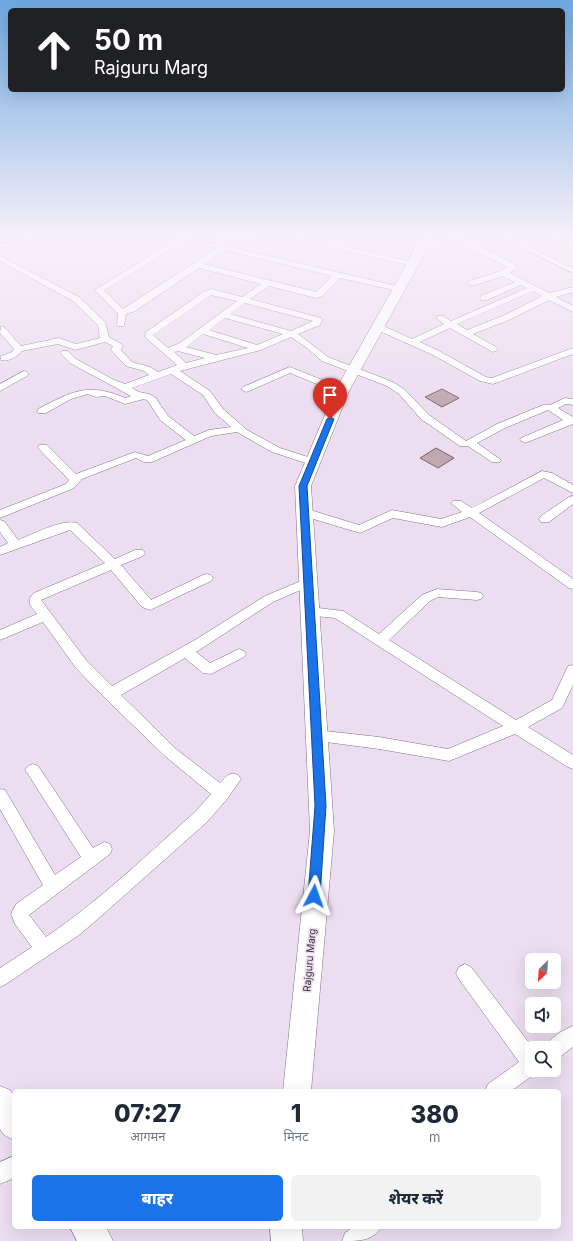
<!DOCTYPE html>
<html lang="hi">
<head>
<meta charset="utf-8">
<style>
	body { margin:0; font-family:Inter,"Noto Sans Devanagari",sans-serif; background:#f2f2f3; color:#1f2937; height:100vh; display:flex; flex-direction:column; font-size:15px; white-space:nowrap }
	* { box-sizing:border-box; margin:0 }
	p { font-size:13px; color:#747a83 }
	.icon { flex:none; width:22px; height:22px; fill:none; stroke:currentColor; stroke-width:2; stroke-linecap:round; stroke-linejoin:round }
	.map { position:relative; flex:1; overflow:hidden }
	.details { position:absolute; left:12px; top:1089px; width:549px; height:140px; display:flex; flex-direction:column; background:#fff; border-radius:6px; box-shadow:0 4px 16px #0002 }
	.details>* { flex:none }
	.top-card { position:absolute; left:8px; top:8px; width:557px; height:84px; border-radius:6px; box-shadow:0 4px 16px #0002; background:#202124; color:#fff; overflow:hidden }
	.needle { width:26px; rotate:205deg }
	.tools { position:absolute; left:525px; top:953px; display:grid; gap:8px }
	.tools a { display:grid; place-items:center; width:36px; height:36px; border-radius:6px; background:#fff; box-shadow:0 4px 16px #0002; font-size:20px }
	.pin { position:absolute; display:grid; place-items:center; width:34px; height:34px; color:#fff; margin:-41px -17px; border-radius:50% 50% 50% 0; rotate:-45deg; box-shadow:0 0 4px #0007 }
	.pin .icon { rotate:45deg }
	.me { position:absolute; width:44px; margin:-22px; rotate:4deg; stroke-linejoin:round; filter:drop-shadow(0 0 3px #0008) }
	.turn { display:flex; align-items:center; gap:14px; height:84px; padding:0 20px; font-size:18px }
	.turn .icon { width:52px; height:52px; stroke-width:2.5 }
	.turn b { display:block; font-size:28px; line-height:34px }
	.eta { display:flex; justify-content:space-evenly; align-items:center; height:68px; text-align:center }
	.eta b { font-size:24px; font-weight:800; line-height:28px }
	.action { display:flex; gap:8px; margin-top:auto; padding:8px 20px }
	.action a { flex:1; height:46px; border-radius:6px; background:#1a73e8; color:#fff; font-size:16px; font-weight:800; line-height:46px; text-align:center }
	.action a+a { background:#f2f2f3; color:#1f2937 }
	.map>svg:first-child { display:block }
</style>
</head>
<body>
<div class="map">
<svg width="573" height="1241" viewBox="0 0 573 1241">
	<rect width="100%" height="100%" fill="#edddf1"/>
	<path fill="#c1a8b0" stroke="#7b646c" d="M442 389 459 398 442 407 425 397Z
		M436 448 454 458 438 468 420 458Z"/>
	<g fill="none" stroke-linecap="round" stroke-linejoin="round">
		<defs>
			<path id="street" d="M36 235H47L46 237 0 248V244Z
				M63 235H71L74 237 70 239Z
				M181 235H187V237L401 287 402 289 401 291H398L340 278 322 296 316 298 269 286 250 299 321 318 322 320 320 325 298 334 328 357 393 382 405 390 429 415 466 441 497 424 543 405H550L565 398 573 399V405L566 404 558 408 573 417V424L525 443 520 440 521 438 563 420 548 410 505 428 477 443 501 460 500 462H492L468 446H460L421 419 399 394 387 386 322 361 307 348 291 337 261 350 180 371 210 391 223 409 247 430 280 448 317 460 318 462 317 464H309L272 452 237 432 211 436 152 462H144L136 458 82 479 74 488 0 518V510L66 484 69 480 39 449 38 447 39 445H47L76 474 135 452 148 456 186 440 160 420 148 401 144 399 125 404 105 396 96 397 88 394 71 399 46 413H38L37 411 38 409C73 391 88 382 125 398L131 396 70 363 60 353 62 351H68L76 359 114 380 125 384 149 375 144 371 126 366 111 350 113 346 105 342 75 350 58 344 22 351C17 357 8 362 1 360V356L12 352 14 349 0 333 1 326 4 327 21 346 59 338 76 344 100 338 98 325 73 301 0 261V256L79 297 105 322 109 337 123 345 121 350 132 362 150 367 158 372 177 365 146 338 145 336 146 332 205 291 212 289 242 297 261 284 199 268 135 311 126 314 124 326H118L117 324 118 314 95 290 180 237ZM184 241 217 248 123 309 104 290ZM225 250 332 276 316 292 204 264ZM211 295 237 301 180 343 168 348 153 335ZM245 303 313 321 291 331 230 314ZM225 318 283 334 257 345 209 330ZM203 334 248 348 216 355 186 347ZM178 351 205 358 186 363 174 352ZM171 374 203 395 215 413 231 427 209 430 194 436 168 416 155 397 149 394 139 392 132 388Z
				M255 235H270C261 242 225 242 212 242L208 240 212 238 242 237Z
				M279 235H291L413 262 417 264 413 266 283 237Z
				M496 235H505L573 268V273Z
				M542 235C553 234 562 239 573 240V244L559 243Z
				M452 236 461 237 516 265V269L510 273 549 293 573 287V292L556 297 573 306V312L549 300 511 319 473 334 496 347 498 349 496 351 493 352 450 328 420 342 439 351 486 377 492 378 573 348V354L493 384 480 381 433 355 375 329 374 327 375 325H381L412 339 444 324 436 318 437 316H443L451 321 527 288 521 285 487 300H481L480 298 481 296 515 282 503 276 475 285H469L468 283 469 281 501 271 507 267 456 241C444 239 431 251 419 242L423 240 435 241ZM533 291 542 296 505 315 467 330 457 324Z
				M290 367 345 389 347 391 345 393H339L290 373 249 391 246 392 241 389 243 387Z
				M24 371 27 372 29 374 27 376 0 391V384Z
				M542 471 552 473 573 485V493L544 478 479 513 573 579V589L569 588 470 517 442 527 393 518 360 533 300 515 298 512 300 509 304 508 359 525 392 510 441 519 462 512 451 503 453 501H461L472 508Z
				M573 496V504L549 522H541L539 519 541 516 569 497Z
				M0 520 4 521 18 540C34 534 61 519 77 523L115 559 135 550H143L145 553 143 556 121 565 151 600 203 575 207 574 211 575 213 578 211 581 150 610 142 607 111 570 41 600 86 660 112 686 195 640 265 596 308 578 312 579 314 582 312 585 273 602 196 652 210 663 239 649 244 651 246 654 244 657 211 674 203 673 185 658 121 695 176 749 220 783C226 777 229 771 238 775L241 779 227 799 207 822 99 918 79 935 6 984 0 987V968L32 947 15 924 11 914 16 904 43 885 0 809V789L5 790 55 875 81 857 28 774 25 770 28 766 33 764 38 766 93 848 104 842 110 844 112 849 110 854 29 915 46 937C98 902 148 854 195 812L211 794 166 757 105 698 76 668 43 622 0 640V630L37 614C31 606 25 601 34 593L105 563 70 530 0 555V547L8 543 0 532Z
				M437 589 477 592 481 593 483 596 481 599 477 600 438 597 430 601 389 640 516 720 552 700 568 666 573 665V685L562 708 528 727 573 755V769L568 767 515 734 449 761 379 749 311 740 309 736 311 732 316 730 379 737 448 749 503 726 335 618 305 615 304 612 305 609 310 607 343 611 379 634 422 595Z
				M465 964 471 967 533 1048 532 1070 539 1071 511 1091H485L488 1084 519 1062 459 979 456 973 459 967Z
				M573 1026V1047L561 1056 554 1059V1048H545C549 1038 563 1030 573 1026Z
				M14 1156V1178L0 1184V1162Z
				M353 1227H381C373 1241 360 1241 342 1241L345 1233Z"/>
			<path id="secondary" d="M420 235H432L419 264 349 391 311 486 334 831 311 1091H283L310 831 295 486 335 391 407 264Z
				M0 1086 10 1090 14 1096V1140L4 1135 0 1129Z
				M70 1227H106L113 1241H77Z
				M270 1227H302L303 1241H271Z"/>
		</defs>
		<use href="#street" stroke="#817384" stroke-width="1"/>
		<use href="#secondary" stroke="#817384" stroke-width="1"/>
		<use href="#street" fill="#fff" fill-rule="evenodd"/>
		<use href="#secondary" fill="#fff" fill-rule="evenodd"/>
	</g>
	<linearGradient id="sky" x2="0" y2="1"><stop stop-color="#6da7e0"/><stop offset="0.58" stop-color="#f7f0f9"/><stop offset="1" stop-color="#f7f0f9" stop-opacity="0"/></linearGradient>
	<rect width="573" height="408" fill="url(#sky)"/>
	<path fill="#1a73e8" stroke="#114b97" d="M330 417 334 419 307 486 326 806 320 896 318 900 314 901 310 900 308 896 315 806 299 486 327 419Z"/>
	<g text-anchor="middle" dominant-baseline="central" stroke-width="3.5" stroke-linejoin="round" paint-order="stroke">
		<g font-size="10" fill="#373038" stroke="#edddf1">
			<text transform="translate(309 960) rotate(-85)">Rajguru Marg</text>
		</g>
	</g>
</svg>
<div class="tools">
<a><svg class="needle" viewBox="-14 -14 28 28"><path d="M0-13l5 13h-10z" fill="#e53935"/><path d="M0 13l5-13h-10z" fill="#747a83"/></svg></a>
<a><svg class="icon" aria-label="sound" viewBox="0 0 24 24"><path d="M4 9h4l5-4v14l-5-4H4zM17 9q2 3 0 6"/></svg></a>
<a><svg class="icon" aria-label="search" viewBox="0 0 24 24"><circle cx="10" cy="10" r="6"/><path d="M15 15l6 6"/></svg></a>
</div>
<div class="pin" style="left:330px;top:419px;background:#d93025"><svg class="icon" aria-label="arrive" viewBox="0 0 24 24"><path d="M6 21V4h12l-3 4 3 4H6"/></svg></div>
<svg class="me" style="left:314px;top:896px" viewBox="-20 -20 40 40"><path d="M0-17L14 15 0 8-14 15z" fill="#1a73e8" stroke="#fff" stroke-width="4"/></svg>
<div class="top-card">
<div class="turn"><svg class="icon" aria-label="ahead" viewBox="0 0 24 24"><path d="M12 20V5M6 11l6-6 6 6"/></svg><div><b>50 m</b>Rajguru Marg</div></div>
</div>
<section class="details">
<div class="eta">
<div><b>07:27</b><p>आगमन</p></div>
<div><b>1</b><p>मिनट</p></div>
<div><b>380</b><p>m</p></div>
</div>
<div class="action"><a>बाहर</a><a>शेयर करें</a></div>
</section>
</div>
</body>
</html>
